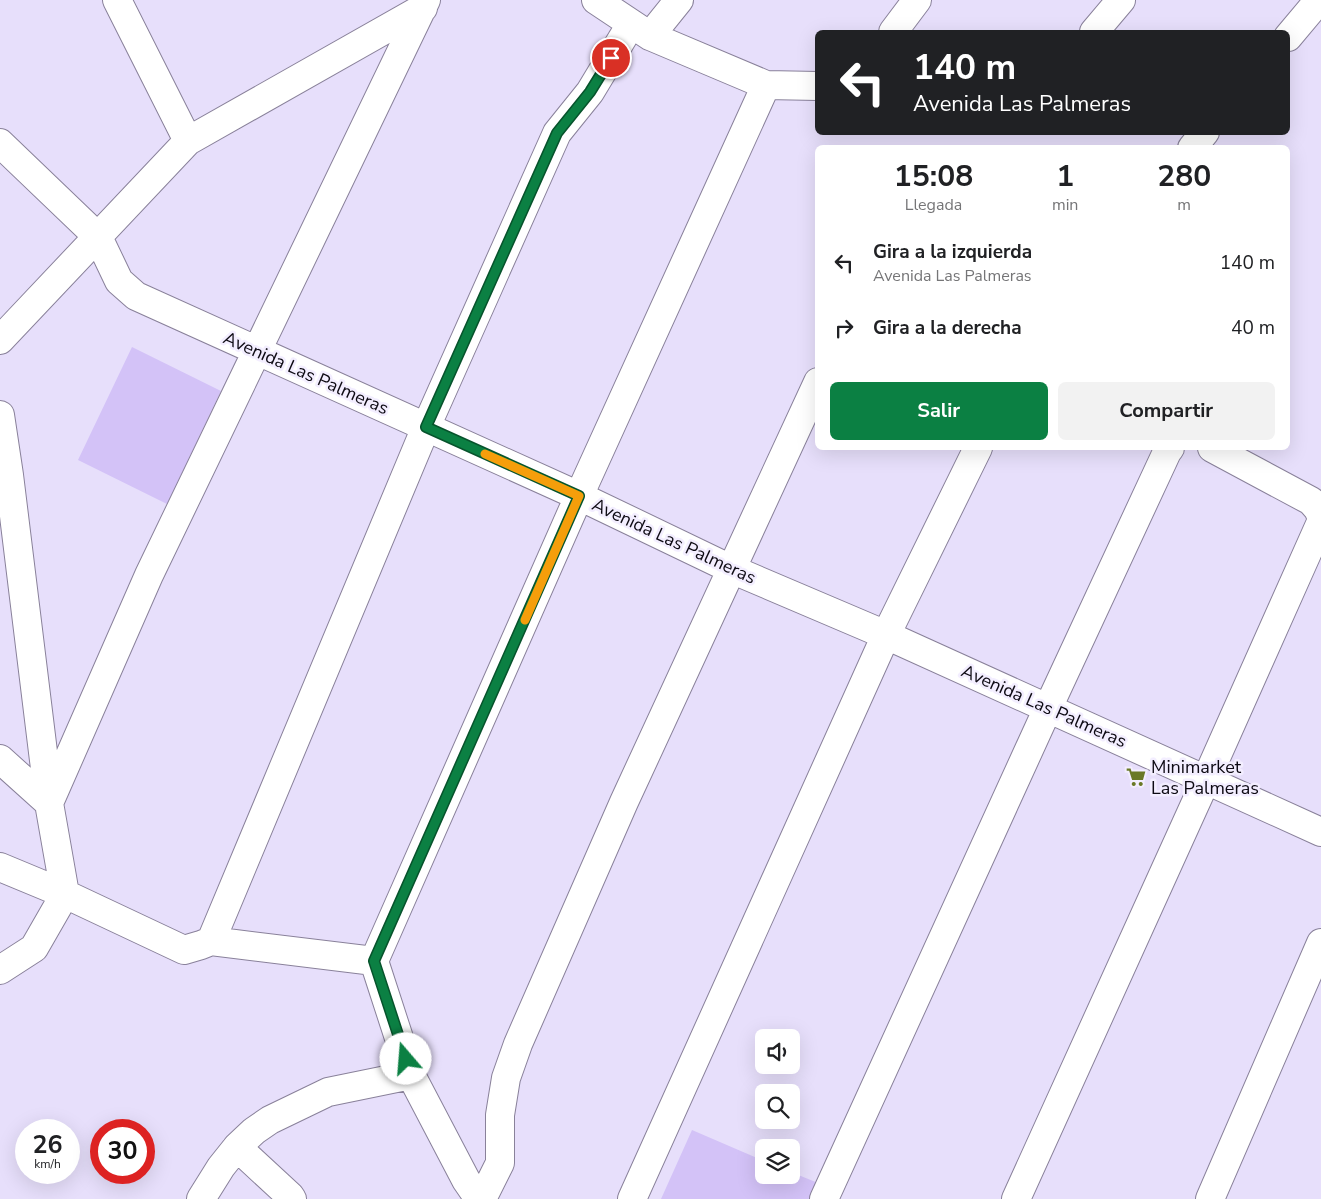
<!DOCTYPE html>
<html lang="es">
<head>
<meta charset="utf-8">
<style>
	body { margin:0; font-family:"Nunito Sans",sans-serif; background:#f2f2f2; color:#202124; height:100vh; display:flex; flex-direction:column; font-size:19px; white-space:nowrap }
	* { box-sizing:border-box; margin:0 }
	p { font-size:16px; color:#757577 }
	.icon { flex:none; width:28px; height:28px; fill:none; stroke:currentColor; stroke-width:2; stroke-linecap:round; stroke-linejoin:round }
	.map { position:relative; flex:1; overflow:hidden }
	.panel { position:absolute; left:815px; top:145px; width:475px; height:305px; display:flex; flex-direction:column; background:#fff; border-radius:8px; box-shadow:0 5px 20px #0002 }
	.panel>* { flex:none }
	.top-card { position:absolute; left:815px; top:30px; width:475px; height:105px; border-radius:8px; box-shadow:0 5px 20px #0002; background:#202124; color:#fff; overflow:hidden }
	.controls { position:absolute; left:755px; top:1029px; display:grid; gap:10px }
	.controls a { display:grid; place-items:center; width:45px; height:45px; border-radius:8px; background:#fff; box-shadow:0 5px 20px #0002; font-size:25px }
	.speed { position:absolute; left:15px; top:1119px; display:flex; gap:10px; font-size:25px; font-weight:700; text-align:center }
	.speed>* { display:grid; place-content:center; width:65px; height:65px; border-radius:50%; background:#fff; box-shadow:0 5px 20px #0002; line-height:1 }
	.speed small { font-size:12px; font-weight:400 }
	.speed .limit { border:8px solid #d22; background:#fff; color:#111 }
	.pin { position:absolute; display:grid; place-items:center; width:42px; height:42px; color:#fff; margin:-21px; border:2px solid #fff; border-radius:50%; box-shadow:0 1px 5px #0007 }
	.me { position:absolute; width:55px; margin:-28px; rotate:342deg; stroke-linejoin:round; filter:drop-shadow(0 0 4px #0008) }
	.turn { display:flex; align-items:center; gap:18px; height:105px; padding:0 15px; font-size:22px }
	.turn .icon { width:65px; height:65px; stroke-width:2.5 }
	.turn b { display:block; font-size:35px; line-height:42px }
	.eta { display:flex; justify-content:space-evenly; align-items:center; height:85px; text-align:center }
	.eta b { font-size:30px; font-weight:700; line-height:35px }
	.action { display:flex; gap:10px; margin-top:auto; padding:10px 15px }
	.action a { flex:1; height:58px; border-radius:8px; background:#0b8043; color:#fff; font-size:20px; font-weight:700; line-height:58px; text-align:center }
	.action a+a { background:#f2f2f2; color:#202124 }
	ul { padding:0; list-style:none }
	li { display:flex; align-items:center; gap:15px; height:65px; padding:0 15px }
	li div { flex:1 }
	li b { display:block; font-size:19px }
	li em { font-style:normal }
	.map>svg:first-child { display:block }
</style>
</head>
<body>
<div class="map">
<svg width="1321" height="1199" viewBox="0 0 1321 1199">
	<rect width="100%" height="100%" fill="#e7dffb"/>
	<path fill="#d3c2f7" d="M132 347 221 391 167 504 78 460Z
		M692 1130 764 1161V1175H791V1172L818 1183 809 1199H661Z"/>
	<g fill="none" stroke-linecap="round" stroke-linejoin="round">
		<defs>
			<path id="street" d="M117 0 188 141
				M426 0 149 575 49 803 65 894 184 950 201 945 211 941 426 427 557 133 590 92 631 24
				M596 0 650 36 766 85 818 86
				M893 32 917 0
				M1094 32 1121 0
				M650 36 679 0
				M1288 37 1319 0
				M0 143 98 237 119 281 136 296 579 496 731 569 886 635 1321 832
				M1192 148 1205 132
				M0 340 188 141 423 8
				M0 415 9 475 49 801
				M1212 448 1311 501 1318 509 1321 516
				M0 759 49 803
				M0 867 65 894 34 948 0 970
				M211 941 374 961
				M237 1147 290 1196 292 1199
				M201 1199 221 1167 237 1147 254 1131 270 1120 328 1092 411 1075
				M479 1199 466 1180 411 1075 374 961 579 496 766 85
				M482 1199 500 1163V1115L506 1078 518 1044 624 802 818 382
				M632 1199 886 635 978 448
				M824 1199 1048 708 1167 452 1170 448
				M1016 1199 1206 780 1321 522
				M1210 1199 1321 943"/>
		</defs>
		<use href="#street" stroke="#89819a" stroke-width="30"/>
		<use href="#street" stroke="#fff" stroke-width="28"/>
	</g>
	<g fill="none" stroke-linecap="round" stroke-linejoin="round">
		<defs>
			<path id="route" d="M406 1059 374 961 579 496 426 427 557 133 590 92 611 58"/>
		</defs>
		<use href="#route" stroke="#07532c" stroke-width="12"/>
		<use href="#route" stroke="#0b8043" stroke-width="9"/>
		<path stroke="#f59e0b" stroke-width="9" d="M485 454 579 496 525 620"/>
	</g>
	<defs>
		<symbol id="supermarket-bare" viewBox="-9 -9 18 18"><path d="M-6-5.5h2.5l.6 2H6L4.5 2H-2.5L-4.4-4H-6ZM-1.5 3.2a1.3 1.3 0 1 0 .1 0ZM3 3.2a1.3 1.3 0 1 0 .1 0Z" fill="#6a7927" stroke="#f3eeff" stroke-width="2.5" paint-order="stroke"/></symbol>
	</defs>
	<g fill-rule="evenodd">
		<use href="#supermarket-bare" x="1122" y="763" width="28" height="28"/>
	</g>
	<g text-anchor="middle" dominant-baseline="central" stroke-width="5" stroke-linejoin="round" paint-order="stroke">
		<g font-size="18" fill="#0d0a13" stroke="#f3eeff">
			<text transform="translate(306 373) rotate(24)">Avenida Las Palmeras</text>
			<text transform="translate(674 541) rotate(25)">Avenida Las Palmeras</text>
			<text transform="translate(1044 706) rotate(24)">Avenida Las Palmeras</text>
		</g>
		<g font-size="18" fill="#0d0a13" stroke="#f3eeff" text-anchor="start">
			<text x="1151" y="767">Minimarket<tspan x="1151" dy="21">Las Palmeras</tspan></text>
		</g>
	</g>
</svg>
<div class="controls">
<a><svg class="icon" aria-label="sound" viewBox="0 0 24 24"><path d="M4 9h4l5-4v14l-5-4H4zM17 9q2 3 0 6"/></svg></a>
<a><svg class="icon" aria-label="search" viewBox="0 0 24 24"><circle cx="10" cy="10" r="6"/><path d="M15 15l6 6"/></svg></a>
<a><svg class="icon" aria-label="layers" viewBox="0 0 24 24"><path d="M12 4l9 5-9 5-9-5zM3 14l9 5 9-5"/></svg></a>
</div>
<div class="speed"><div>26<small>km/h</small></div><div class="limit">30</div></div>
<div class="pin" style="left:611px;top:58px;background:#d93025"><svg class="icon" aria-label="arrive" viewBox="0 0 24 24"><path d="M6 21V4h12l-3 4 3 4H6"/></svg></div>
<svg class="me" style="left:406px;top:1059px" viewBox="-20 -20 40 40"><circle r="19" fill="#fff"/><path d="M0-13L10 11 0 6-10 11z" fill="#0b8043"/></svg>
<div class="top-card">
<div class="turn"><svg class="icon" aria-label="left" viewBox="0 0 24 24"><path d="M17 20v-9H6M10 6l-5 5 5 5"/></svg><div><b>140 m</b>Avenida Las Palmeras</div></div>
</div>
<section class="panel">
<div class="eta">
<div><b>15:08</b><p>Llegada</p></div>
<div><b>1</b><p>min</p></div>
<div><b>280</b><p>m</p></div>
</div>
<ul>
<li><svg class="icon" aria-label="left" viewBox="0 0 24 24"><path d="M17 20v-9H6M10 6l-5 5 5 5"/></svg><div><b>Gira a la izquierda</b><p>Avenida Las Palmeras</p></div><em>140 m</em></li>
<li><svg class="icon" aria-label="right" viewBox="0 0 24 24"><path d="M7 20v-9h11M14 6l5 5-5 5"/></svg><div><b>Gira a la derecha</b></div><em>40 m</em></li>
</ul>
<div class="action"><a>Salir</a><a>Compartir</a></div>
</section>
</div>
</body>
</html>
